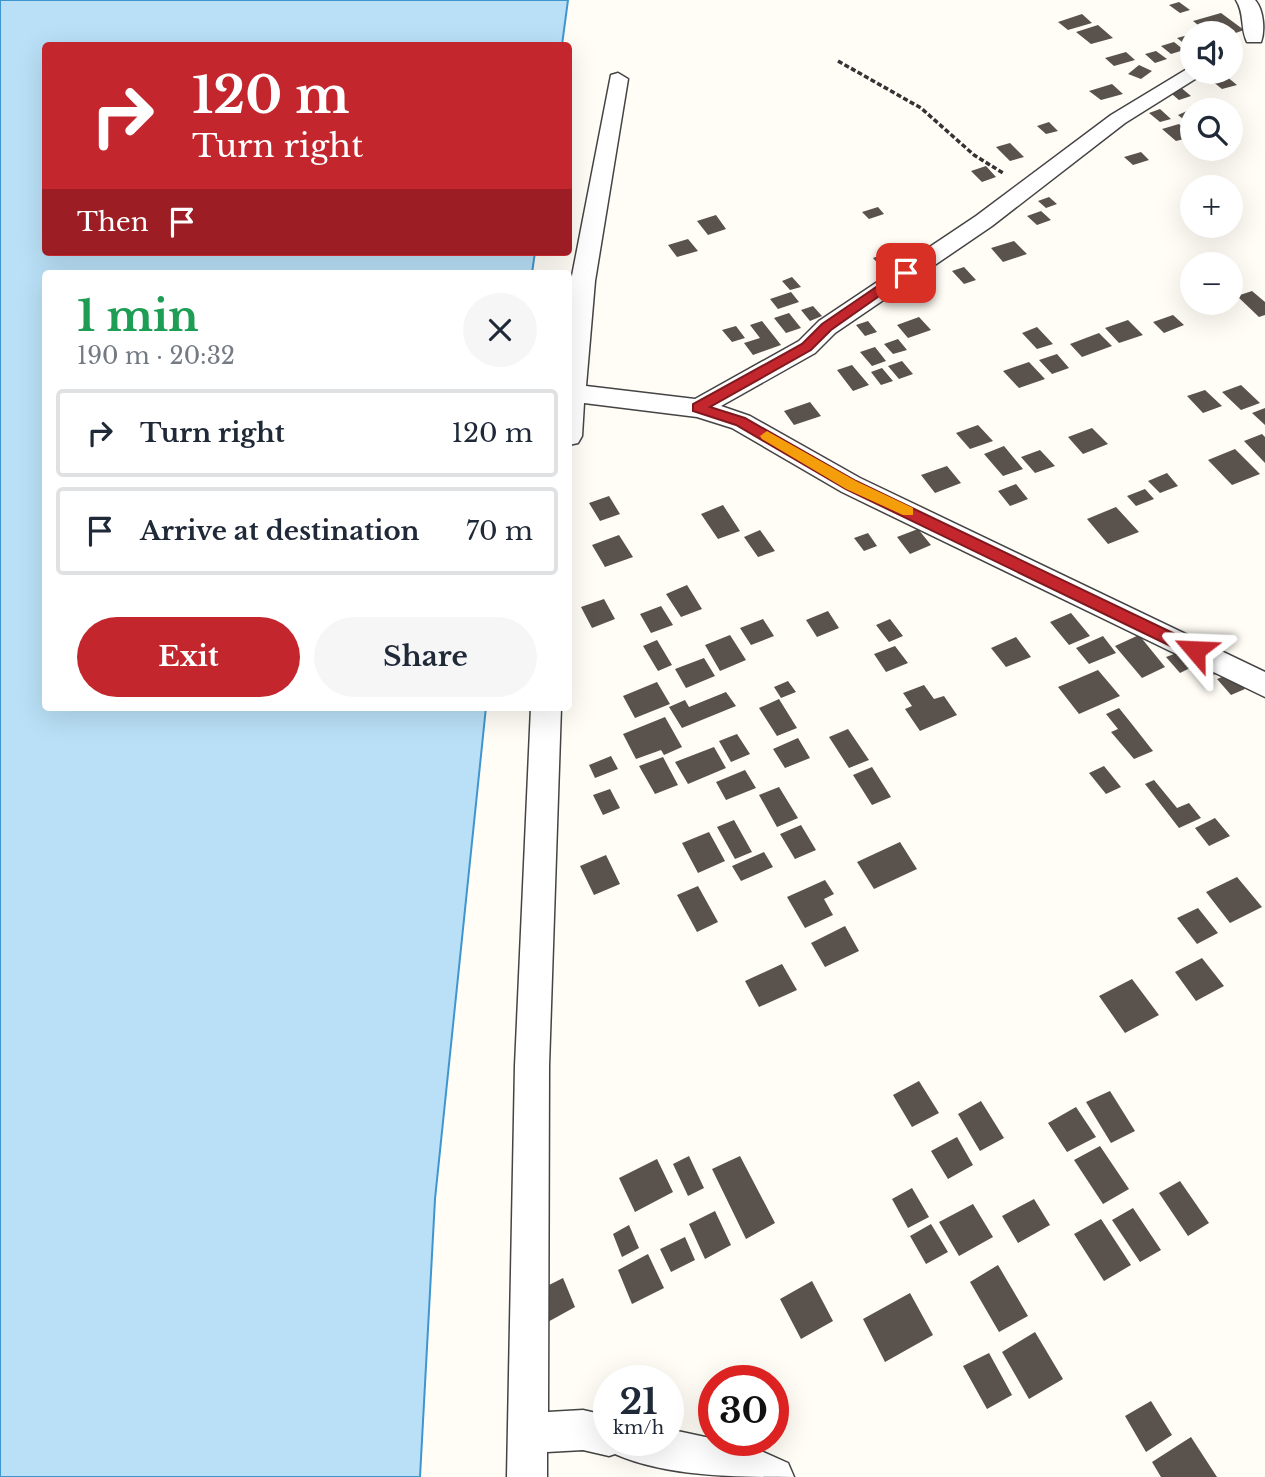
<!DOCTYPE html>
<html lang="en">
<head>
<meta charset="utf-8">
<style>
	body { margin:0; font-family:"Libre Baskerville",serif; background:#f6f6f7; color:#1f2937; height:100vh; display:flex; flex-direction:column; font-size:26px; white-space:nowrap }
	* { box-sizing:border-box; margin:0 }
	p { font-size:23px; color:#747a83 }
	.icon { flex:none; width:38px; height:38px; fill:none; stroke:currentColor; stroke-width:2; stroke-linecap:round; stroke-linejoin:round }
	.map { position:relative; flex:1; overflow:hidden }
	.side { position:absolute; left:42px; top:270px; width:530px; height:441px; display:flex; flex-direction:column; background:#fff; border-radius:7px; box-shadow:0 7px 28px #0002 }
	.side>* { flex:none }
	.banner { position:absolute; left:42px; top:42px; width:530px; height:214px; border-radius:7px; box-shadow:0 7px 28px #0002; background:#c4262e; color:#fff; overflow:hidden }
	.buttons { position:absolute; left:1180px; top:21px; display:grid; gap:14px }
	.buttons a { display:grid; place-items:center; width:63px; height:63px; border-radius:50%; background:#fff; box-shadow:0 7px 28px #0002; font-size:35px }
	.speed { position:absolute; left:593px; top:1365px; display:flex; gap:14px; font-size:35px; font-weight:700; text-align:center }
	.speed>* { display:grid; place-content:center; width:91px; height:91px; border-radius:50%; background:#fff; box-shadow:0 7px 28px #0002; line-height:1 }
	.speed small { font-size:18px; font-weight:400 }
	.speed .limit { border:10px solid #d22; background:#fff; color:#111 }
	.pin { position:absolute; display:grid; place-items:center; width:60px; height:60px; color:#fff; margin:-30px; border-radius:14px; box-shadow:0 4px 10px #0006 }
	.me { position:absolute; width:77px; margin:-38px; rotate:296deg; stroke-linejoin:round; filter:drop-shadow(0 0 5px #0008) }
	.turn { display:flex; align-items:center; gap:24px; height:147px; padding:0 35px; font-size:32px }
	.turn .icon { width:91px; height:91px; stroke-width:2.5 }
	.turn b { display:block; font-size:49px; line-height:60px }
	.then { display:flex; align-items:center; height:66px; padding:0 35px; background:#0003; gap:14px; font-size:26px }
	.round { display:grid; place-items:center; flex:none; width:74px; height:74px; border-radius:37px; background:#f6f6f7 }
	.headline { display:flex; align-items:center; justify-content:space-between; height:119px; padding:0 35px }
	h1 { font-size:42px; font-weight:700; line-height:52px; color:#1e9e55 }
	.action { display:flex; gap:14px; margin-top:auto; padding:14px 35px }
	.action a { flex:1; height:80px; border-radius:42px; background:#c4262e; color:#fff; font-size:28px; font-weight:700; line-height:80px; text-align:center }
	.action a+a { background:#f6f6f7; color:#1f2937 }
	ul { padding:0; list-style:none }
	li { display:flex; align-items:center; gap:21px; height:88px; margin:0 14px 10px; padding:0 21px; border:4px solid #e0e1e3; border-radius:7px }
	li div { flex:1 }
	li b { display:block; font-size:26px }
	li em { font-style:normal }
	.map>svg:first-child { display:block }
</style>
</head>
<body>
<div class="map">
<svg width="1265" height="1477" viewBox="0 0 1265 1477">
	<rect width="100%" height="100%" fill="#fffdf5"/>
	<path fill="#b9e0f7" stroke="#3f96cf" stroke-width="2" d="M0 0H568L562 45 46 46V252H535L532 273H46V707H486L435 1199 420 1477H0Z"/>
	<path fill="#5a524d" d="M1179 2 1190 10 1180 13 1169 5Z
		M1221 13 1244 30 1230 35 1222 33 1212 26 1203 29 1193 21Z
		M1082 14 1092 23 1068 30 1058 22Z
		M1098 25 1113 38 1091 44 1076 32Z
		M1188 35 1192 38 1190 48 1177 38Z
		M1174 42 1184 50 1171 54 1161 46Z
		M1156 51 1167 59 1155 63 1145 54Z
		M1126 52 1135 60 1114 66 1105 58Z
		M1139 65 1152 71 1141 79 1128 74Z
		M1226 76 1237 85 1222 89 1212 81Z
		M1112 84 1123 94 1101 100 1089 91Z
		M1179 86 1191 96 1179 100 1167 90Z
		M1198 106 1203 110H1192V121L1188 123 1178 115Z
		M1160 109 1171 119 1160 122 1149 113Z
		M1049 122 1058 131 1046 134 1037 126Z
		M1179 124 1192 135V137L1176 141 1162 129Z
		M1010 143 1024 157 1010 161 996 147Z
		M1141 152 1149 160 1133 165 1124 157Z
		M986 166 996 177 982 182 971 171Z
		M1049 197 1057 204 1046 208 1038 201Z
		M878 207 884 214 869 219 862 212Z
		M1041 211 1051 220 1037 225 1027 216Z
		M716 215 726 229 708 235 697 221Z
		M688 239 698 251 677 257 668 245Z
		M1014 241 1027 254 1003 262 991 248Z
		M884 254 894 264 882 268 873 258Z
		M964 267 976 280 964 284 952 271Z
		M792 277 801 287 790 290 782 281Z
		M1252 291 1265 302V315L1259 317 1237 296Z
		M791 292 799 302 778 309 770 299Z
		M813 306 822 316 810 321 801 310Z
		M789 313 801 328 786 333 774 318Z
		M1173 315 1184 325 1164 333 1153 322Z
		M919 317 931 330 908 338 897 325Z
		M1128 320 1143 335 1119 343 1105 328Z
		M762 321 781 345 753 355 744 343 760 338 750 325Z
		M868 321 877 332 865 336 856 325Z
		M736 326 745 338 732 342 722 330Z
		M1037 327 1053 344 1037 349 1022 333Z
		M1099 333 1112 346 1082 357 1070 344Z
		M898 339 907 350 893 354 884 344Z
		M875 347 886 361 872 366 860 352Z
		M1057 354 1069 368 1052 374 1039 360Z
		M902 361 913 374 899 379 888 366Z
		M1029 362 1045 379 1019 388 1003 371Z
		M852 365 869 385 853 391 837 370Z
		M882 368 893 381 881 385 871 372Z
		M1241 385 1260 403 1241 410 1222 392Z
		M1205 390 1222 406 1203 413 1187 396Z
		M810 402 821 416 794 425 784 411Z
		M1265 408V425L1252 413Z
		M978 425 993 441 970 449 956 433Z
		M1092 428 1108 444 1083 454 1068 437Z
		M1262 434 1265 437V463L1244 441Z
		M1004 446 1023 469 1003 476 984 454Z
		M1235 449 1260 474 1232 485 1208 460Z
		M1040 450 1055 466 1035 473 1021 457Z
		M947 466 961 483 935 493 921 475Z
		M1167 473 1178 486 1160 493 1148 481Z
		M1016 484 1028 499 1010 506 998 491Z
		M1145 489 1154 499 1136 506 1127 496Z
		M609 496 620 514 600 521 589 503Z
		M723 505 740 531 718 539 701 514Z
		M1116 507 1139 532 1108 544 1087 519Z
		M918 529 931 545 910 554 897 537Z
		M760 530 775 551 758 557 744 537Z
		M868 533 877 546 864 551 854 538Z
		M619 535 633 557 605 567 592 545Z
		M687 585 702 609 681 617 666 594Z
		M604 599 615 619 592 628 581 607Z
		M661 606 673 625 651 633 640 614Z
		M828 611 839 628 817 637 806 620Z
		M1071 613 1090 636 1069 645 1050 622Z
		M763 619 774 636 751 645 740 628Z
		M890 619 903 636 889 642 876 625Z
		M730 635 746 660 720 671 705 645Z
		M1139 635 1165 667 1142 678 1115 646Z
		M1103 636 1116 653 1089 664 1076 648Z
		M1016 637 1031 657 1006 667 991 648Z
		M657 640 672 665 658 671 643 646Z
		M895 646 908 663 886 672 874 654Z
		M1177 653 1190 668 1180 673 1166 657Z
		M704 658 715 676 686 688 675 669Z
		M1206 659 1218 673 1204 679 1191 665Z
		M1098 670 1120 696 1079 714 1058 687Z
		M1232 673 1245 689 1231 695 1217 679Z
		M788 681 796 692 781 698 774 687Z
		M657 682 670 704 635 718 623 696Z
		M924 685 934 699 944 696 957 715 920 731 905 709 912 706 903 693Z
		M726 692 736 706 682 728 669 707 685 700 689 707Z
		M779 699 797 728 777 736 759 708Z
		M1119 708 1131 723 1153 751 1134 759 1111 732 1118 729 1106 714Z
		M665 717 682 747 664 755 661 750 636 759 623 734Z
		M848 729 869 760 849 768 829 737Z
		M737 734 750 754 731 762 719 741Z
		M798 738 810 758 785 768 773 749Z
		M714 747 726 768 688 784 675 762Z
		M611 756 618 769 595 778 589 765Z
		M663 757 678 785 655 794 639 766Z
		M1104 766 1121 787 1106 794 1089 773Z
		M872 767 891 797 872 805 853 775Z
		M745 770 756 788 726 800 716 782Z
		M1154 780 1177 808 1189 803 1201 818 1179 828 1145 784Z
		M779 787 798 818 777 827 759 795Z
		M610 789 620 808 603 815 593 795Z
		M1215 818 1230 836 1209 846 1195 828Z
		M734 820 752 852 735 859 717 827Z
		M801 825 816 850 795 859 780 834Z
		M709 832 725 861 698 873 682 843Z
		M900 842 917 869 874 889 857 862Z
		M764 852 773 867 741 881 732 866Z
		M606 855 620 884 594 895 580 866Z
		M1237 877 1262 907 1230 923 1206 892Z
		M825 880 834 894 824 899 833 915 805 928 787 897Z
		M698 886 718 922 697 932 677 895Z
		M1198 908 1218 933 1197 944 1177 918Z
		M845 926 859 951 825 967 811 943Z
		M1202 958 1224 986 1196 1001 1175 972Z
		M782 964 797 990 759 1007 745 981Z
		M1132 979 1159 1015 1125 1033 1099 996Z
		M919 1081 939 1113 912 1127 893 1095Z
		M1110 1091 1135 1131 1111 1143 1086 1102Z
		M981 1101 1004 1138 980 1151 958 1114Z
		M1076 1107 1096 1137 1067 1152 1048 1123Z
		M957 1137 973 1165 948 1179 931 1151Z
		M1100 1146 1129 1189 1103 1204 1074 1160Z
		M689 1156 704 1188 688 1196 673 1164Z
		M740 1156 775 1223 746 1239 712 1169Z
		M657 1159 673 1192 635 1212 619 1178Z
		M1180 1181 1209 1223 1188 1236 1159 1193Z
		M912 1188 929 1217 908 1228 892 1199Z
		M1034 1199 1050 1225 1018 1243 1002 1216Z
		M973 1204 993 1237 959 1256 939 1222Z
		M1133 1208 1161 1250 1140 1262 1112 1220Z
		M715 1211 731 1245 705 1259 689 1224Z
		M1101 1219 1131 1265 1104 1281 1074 1234Z
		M931 1224 948 1252 926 1264 910 1236Z
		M629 1225 639 1248 622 1257 613 1234Z
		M685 1237 695 1260 671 1272 660 1249Z
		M648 1254 664 1288 632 1304 618 1270Z
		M998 1265 1028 1316 999 1332 970 1282Z
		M563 1278 575 1307 546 1323 533 1293Z
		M812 1281 833 1321 801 1339 780 1299Z
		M910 1293 933 1335 885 1362 863 1319Z
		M1035 1332 1063 1379 1029 1399 1002 1352Z
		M989 1353 1012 1395 987 1409 963 1366Z
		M1151 1401 1172 1435 1146 1452 1125 1416Z
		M1191 1437 1217 1477H1161L1152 1462Z"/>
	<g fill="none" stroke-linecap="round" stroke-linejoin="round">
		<defs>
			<path id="street" d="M1236 0H1255C1264 10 1265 31 1261 42H1247C1240 28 1245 14 1236 0Z
				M1192 66V72H1203L1200 76 1125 123 992 226 835 333 815 353 721 406 750 416 860 478 1265 672V697L842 492 732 428 697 417 584 403 582 436 578 443 569 445 571 281 611 75 618 73 628 79 595 281 586 386 695 399 799 341 819 321 976 216 1111 115Z
				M531 707H561L549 1066 548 1412 583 1410 609 1416V1440H668V1429L752 1447 788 1463 794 1477C737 1477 668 1477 615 1454L609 1456 583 1450 547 1452V1477H507L515 1066Z"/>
		</defs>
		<use href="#street" stroke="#444" stroke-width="3"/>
		<path stroke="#333" stroke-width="3.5" stroke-dasharray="5 2.5" stroke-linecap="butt" d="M838 61 921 108 974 155 1003 173"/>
		<use href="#street" fill="#fff" fill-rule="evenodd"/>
	</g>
	<path fill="#c4262e" stroke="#7f191e" stroke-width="2" d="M901 270 912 273 831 330 811 350 710 407 745 418 856 481 1200 646V655H1189L846 489 736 425 693 411V404L802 344 822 324Z"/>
	<path fill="#f59e0b" d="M767 431 856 481 913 508V515H903L846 489 762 439 760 436Z"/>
</svg>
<div class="buttons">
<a><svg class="icon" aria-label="sound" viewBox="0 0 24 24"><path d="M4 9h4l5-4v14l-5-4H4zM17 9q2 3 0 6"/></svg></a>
<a><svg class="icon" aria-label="search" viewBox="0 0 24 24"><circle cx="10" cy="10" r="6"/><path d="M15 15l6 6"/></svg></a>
<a>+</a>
<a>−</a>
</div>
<div class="speed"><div>21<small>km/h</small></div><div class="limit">30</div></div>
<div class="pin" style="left:906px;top:273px;background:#d93025"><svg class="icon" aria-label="arrive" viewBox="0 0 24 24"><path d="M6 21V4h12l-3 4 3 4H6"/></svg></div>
<svg class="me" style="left:1195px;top:650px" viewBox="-20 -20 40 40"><path d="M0-17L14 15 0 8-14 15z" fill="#c4262e" stroke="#fff" stroke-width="4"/></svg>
<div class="banner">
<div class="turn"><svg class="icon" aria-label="right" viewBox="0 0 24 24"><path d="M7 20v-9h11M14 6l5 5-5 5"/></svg><div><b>120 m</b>Turn right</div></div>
<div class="then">Then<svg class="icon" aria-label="arrive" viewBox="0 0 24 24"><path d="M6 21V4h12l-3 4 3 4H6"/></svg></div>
</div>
<section class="side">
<div class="headline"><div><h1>1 min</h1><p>190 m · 20:32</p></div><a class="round"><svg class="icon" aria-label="close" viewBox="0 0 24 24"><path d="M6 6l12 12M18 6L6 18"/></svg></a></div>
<ul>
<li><svg class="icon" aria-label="right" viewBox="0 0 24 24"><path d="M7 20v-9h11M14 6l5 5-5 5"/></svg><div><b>Turn right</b></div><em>120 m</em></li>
<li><svg class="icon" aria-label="arrive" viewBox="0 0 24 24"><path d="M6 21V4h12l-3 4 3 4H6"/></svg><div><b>Arrive at destination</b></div><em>70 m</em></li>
</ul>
<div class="action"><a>Exit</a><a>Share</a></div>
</section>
</div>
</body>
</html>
